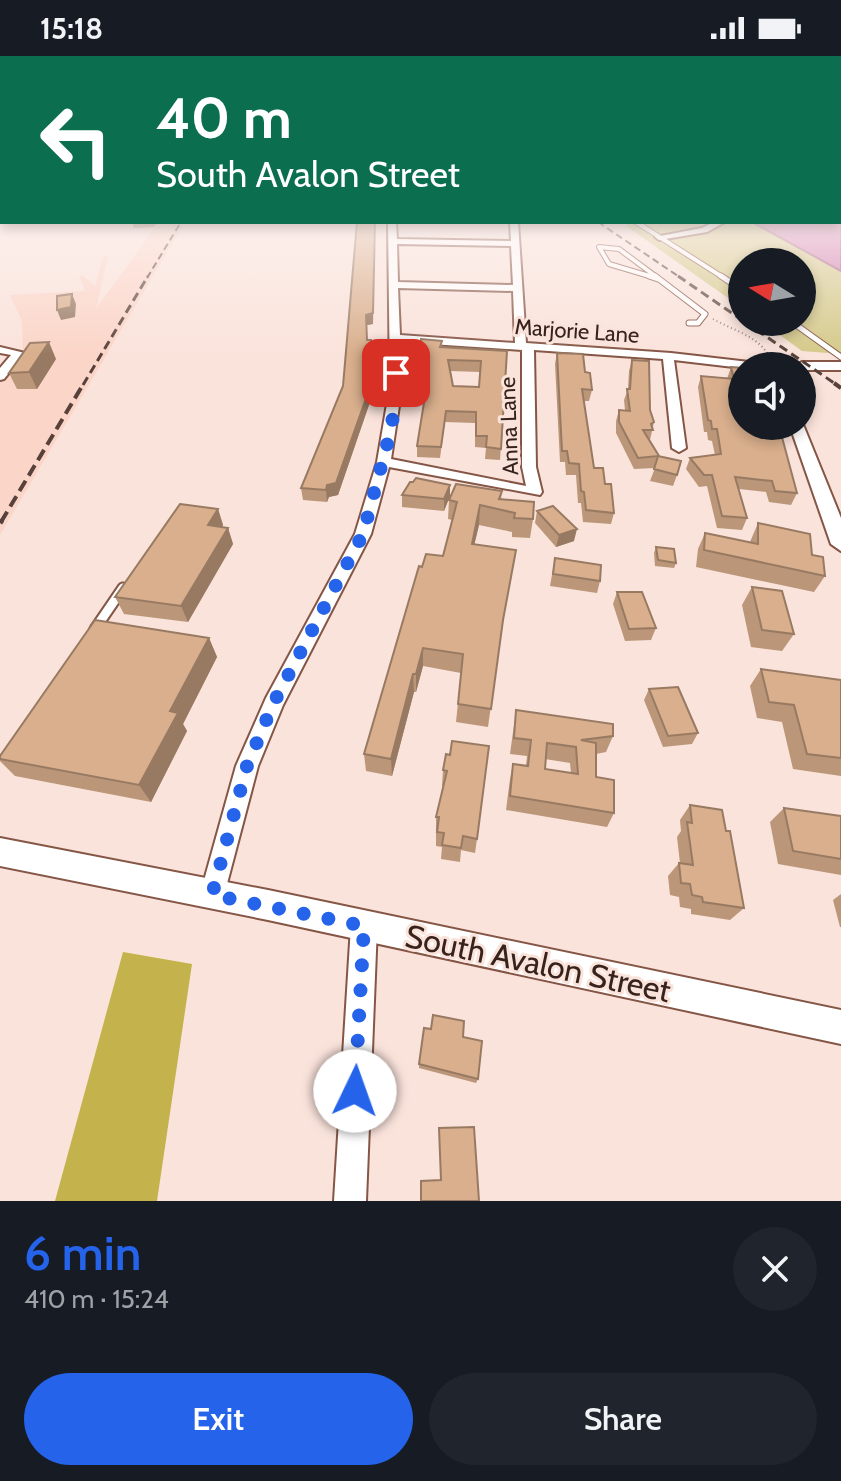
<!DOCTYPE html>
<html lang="en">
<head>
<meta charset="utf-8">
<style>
	body { margin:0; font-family:Cabin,sans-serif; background:#20242c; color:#f1f3f6; height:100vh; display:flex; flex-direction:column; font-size:30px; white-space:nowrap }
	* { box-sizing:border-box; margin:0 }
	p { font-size:26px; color:#9ea1a6 }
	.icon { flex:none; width:44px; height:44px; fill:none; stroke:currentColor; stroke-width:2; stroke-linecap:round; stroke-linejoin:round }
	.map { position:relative; height:1145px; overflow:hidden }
	.side { display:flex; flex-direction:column; background:#171b24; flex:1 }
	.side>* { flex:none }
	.top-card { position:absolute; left:0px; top:0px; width:842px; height:168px; box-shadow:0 4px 12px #0003; background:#0b6e4f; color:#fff; overflow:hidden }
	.needle { width:52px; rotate:281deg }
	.buttons { position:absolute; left:728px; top:192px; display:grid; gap:16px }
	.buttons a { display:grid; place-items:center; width:88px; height:88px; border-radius:50%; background:#171b24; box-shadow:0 4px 12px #0003; font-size:40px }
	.pin { position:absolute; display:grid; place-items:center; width:68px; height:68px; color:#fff; margin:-34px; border-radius:16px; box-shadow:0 4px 12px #0006 }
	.me { position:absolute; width:88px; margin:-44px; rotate:3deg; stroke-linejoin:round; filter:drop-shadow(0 0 6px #0008) }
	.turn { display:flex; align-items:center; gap:28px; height:168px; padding:0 24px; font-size:36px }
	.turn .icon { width:104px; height:104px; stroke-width:2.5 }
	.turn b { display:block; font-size:56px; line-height:68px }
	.round { display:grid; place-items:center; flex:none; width:84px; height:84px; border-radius:42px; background:#20242c }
	.headline { display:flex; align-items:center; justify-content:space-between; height:136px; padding:0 24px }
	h1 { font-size:48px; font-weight:600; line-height:60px; color:#2563eb }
	.action { display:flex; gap:16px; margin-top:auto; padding:16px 24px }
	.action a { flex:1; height:92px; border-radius:48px; background:#2563eb; color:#fff; font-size:32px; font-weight:600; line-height:92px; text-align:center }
	.action a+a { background:#20242c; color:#f1f3f6 }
	.status { display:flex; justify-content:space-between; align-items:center; height:56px; padding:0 40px; background:#171b24; direction:ltr }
	.status svg { height:22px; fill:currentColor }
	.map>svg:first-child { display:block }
</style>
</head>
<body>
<div class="status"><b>15:18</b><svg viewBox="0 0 49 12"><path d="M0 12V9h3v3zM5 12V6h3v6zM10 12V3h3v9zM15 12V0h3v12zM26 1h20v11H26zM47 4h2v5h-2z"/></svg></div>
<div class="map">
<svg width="841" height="1145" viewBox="0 0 841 1145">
	<rect width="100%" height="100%" fill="#fae3db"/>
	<path fill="#fbd5c8" d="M159 166H185L0 479V327L23 296 22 265 10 239 85 235 79 220H83L95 230 103 201 108 200 96 253Z"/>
	<path fill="#d4ca8a" d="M642 166H752L841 215V298L802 295 762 266H802V206H742V252L625 169Z"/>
	<path fill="#c4b34c" d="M123 896 192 908 157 1145H55Z"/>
	<path fill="#cf7cb4" stroke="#a26186" stroke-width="2" d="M841 138V215L752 166H840Z"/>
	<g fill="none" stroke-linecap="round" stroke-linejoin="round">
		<defs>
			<path id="service-far2" d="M636 166 724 222
				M656 222 609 208 599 191 619 193 658 222"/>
			<path id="service-far1" d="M649 220 658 223
				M655 220 705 258 698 267H689
				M721 220 742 234
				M792 266 841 301"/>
			<path id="service" d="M95 573 123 532"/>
			<path id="minor" d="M0 138H2L0 143Z
				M388 166H396L397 183 511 185 510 166H518L526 287 671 297 758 307 764 310 742 312 674 304 686 392 679 396 672 392 663 303 534 294 536 411 542 436 540 439 389 411 371 478 283 649 258 710 224 839 221 848 212 851 203 848 200 839 236 710 266 642 355 478 377 406 390 330ZM397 188 511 190 513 229 398 226ZM398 232 513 235 515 287 400 279ZM400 286 522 294V411L526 430 391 403 402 330Z
				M714 166H725L707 176 659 184 655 181 702 172Z
				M0 291 25 297 4 323 0 324V312L11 299 0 297Z
				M364 857 373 861 377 870 366 1145H334L351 870 355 861Z"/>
			<path id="tertiary" d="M802 306H841V314H802V310H795Z
				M802 366 841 462V495L831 488 790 370H802Z
				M0 782 268 834 841 954V988L268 864 0 810Z"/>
		</defs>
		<use href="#service-far2" stroke="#855646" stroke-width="6"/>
		<use href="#service-far1" stroke="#855646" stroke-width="7"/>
		<use href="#service" stroke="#855646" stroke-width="13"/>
		<use href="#minor" stroke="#855646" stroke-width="4"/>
		<use href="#tertiary" stroke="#855646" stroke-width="4"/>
		<path stroke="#917b74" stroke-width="2" stroke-dasharray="1 3" stroke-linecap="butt" d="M713 263C736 276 764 281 773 309"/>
		<use href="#service-far2" stroke="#fff" stroke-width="4"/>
		<use href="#service-far1" stroke="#fff" stroke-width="5"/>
		<use href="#service" stroke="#fff" stroke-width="9"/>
		<use href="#minor" fill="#fff" fill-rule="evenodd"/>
		<use href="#tertiary" fill="#fff" fill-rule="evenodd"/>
		<path stroke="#57413a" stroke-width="2" stroke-dasharray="7 4" stroke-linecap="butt" d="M598 166 681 222
			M147 222 181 166"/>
		<path stroke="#57413a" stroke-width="3" stroke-dasharray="9 5" stroke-linecap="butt" d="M678 220 742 264
			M745 266 837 329
			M83 329 148 220"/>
		<path stroke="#57413a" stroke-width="4" stroke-dasharray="12 6" stroke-linecap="butt" d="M834 327 841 332
			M1 466 84 327"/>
		<path stroke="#57413a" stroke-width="5" stroke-dasharray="15 8" stroke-linecap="butt" d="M0 467 2 464"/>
	</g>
	<path fill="#bb9679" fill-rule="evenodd" d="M132 166H158L154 171 134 172Z
		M357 166 373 268 367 269V284L372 302 371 343 338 439 329 441 327 446 303 444 301 432 343 330Z
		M442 285V291L507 295 500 404 485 403 486 392 475 391V367L445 366 440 402 417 401V390L425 339H422L418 311V300ZM450 315 480 316 479 331 453 330Z
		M557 297 585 316 592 334 589 345H583L594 412 605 428 614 457 611 468 583 466 581 447H578L576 419H566L565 406H560L555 308Z
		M56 303 37 333H17L9 317Z
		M632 304 654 366 650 384 659 400 677 419 673 430 650 425 655 412 634 413 616 377V365L619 354H625L624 344 628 333 629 315Z
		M731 311 797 437 791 449 769 446 766 436 739 433 747 462 742 474 717 472 707 430 699 431 686 413 690 402 715 399 712 385 708 384 707 376H704L698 331 701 320 727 323Z
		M450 429V440L444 455 402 451V439Z
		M502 435 501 443 533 463 530 482 512 481V476L479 469 474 489 516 494 501 578 488 671 456 666 461 617 423 610 416 636H414L392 720 366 715 364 698 422 511 443 500 452 464 448 463 449 444Z
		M218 453 223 469 222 471 228 472 233 488 188 566 124 558 115 541Z
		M537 455 574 485 556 491 535 467Z
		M758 467 812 499 825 520 814 536 696 511 698 493 705 477 750 486Z
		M656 491 676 507 674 512 655 510 654 497Z
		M555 502 600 525 597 537 550 530Z
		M752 531 794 578 782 595 751 591 742 549Z
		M617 536 656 572 651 584 625 585 613 548Z
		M209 582 217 601 183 668 187 675 151 746 15 720 0 705V700Z
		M761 613 841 624V720L793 713 782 666 757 662 750 630Z
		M649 633 698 677 692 688 663 691 644 644Z
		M516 654 613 680 606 696 596 698V721L614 757 607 771 506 754 510 723 513 708 526 710 527 700 510 698ZM545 703 570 707 571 717 545 713Z
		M446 698 477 783 475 797 461 794 460 806 441 803 442 791 436 790V761L444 730H442L443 714Z
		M690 749 726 775 744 852 730 864 691 858V853L680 851 679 841 670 839 668 820 679 807H680L677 781 681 775 680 764Z
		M784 752 841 760V819L778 808 770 766Z
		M841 838V871H840L833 844Z
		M463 981 478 1023 476 1027 419 1012V1008Z"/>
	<path fill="#987a63" d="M375 166 373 268 367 269 366 259Z
		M72 238 76 248 75 261 61 264 57 254Z
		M49 286 56 303 37 333 29 316Z
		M371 292V343L338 439 329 441 327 446 326 434Z
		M450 429V440L444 455V443Z
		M480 449 479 469 470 507 472 488Z
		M218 453 223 469 213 486 208 469Z
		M228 472 233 488 188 566 181 550Z
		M577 473 574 485 556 491 559 479Z
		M209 582 217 601 183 668 187 675 151 746 139 729 170 655Z
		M423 592V610L416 636V618Z
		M413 618 414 636 392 720 391 703Z"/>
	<path fill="#d9af8d" stroke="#987a63" stroke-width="2" fill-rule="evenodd" d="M357 166H375L373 257 366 259 367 284H371V292L370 331 336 427 327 429 326 434 301 432 343 330Z
		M72 238 71 251 57 254V240Z
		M421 283 442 285 440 291 507 295 501 393 486 391 487 380H476V356L446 355 441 391 417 390 427 328H422L418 300ZM448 304 481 305 479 331 453 330Z
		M49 286 29 316 9 317 30 287Z
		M557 297 583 298 585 316 590 317 592 334 582 333 594 412H603L605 428H611L614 457 586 454 584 436 581 435 579 408 569 407 567 395H562Z
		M632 304 649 305 650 354 654 366 651 368 653 374H643L659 400 638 402 619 366V354L630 355 627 333H630Z
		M731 311 742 312V370H779L797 437 775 435 772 425 735 421 747 462 722 460 712 419H704L690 402 721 398 717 373H712L711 365 708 364 701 320 734 323Z
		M658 400 681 405 677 419 654 413Z
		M416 422 450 429 444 443 402 439 410 426H413Z
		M456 428 502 435 499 443 534 446 533 463 514 462 515 457 480 449 472 488 516 494 503 564 491 653 458 648 463 598 423 592 416 618H413L391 703 364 698 419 510 422 511 426 498 443 500 457 446 449 444Z
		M180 448 218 453 208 469 228 472 181 550 115 541Z
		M553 450 577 473 559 479 537 455Z
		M758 467 810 478 812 499 823 501 825 520 704 494 705 477 758 488Z
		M656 491 674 493 676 507 658 504Z
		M555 502 601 509 600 525 553 518Z
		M752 531 782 535 794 578 762 574Z
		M617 536H642L656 572 629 573Z
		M95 564 209 582 170 655 178 657 139 729 0 703V700Z
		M761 613 841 624V702L807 698 794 649 769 646Z
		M678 631 698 677 668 680 649 633Z
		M516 654 613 668V680L581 684 596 687V721L614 724V757L510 740 513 708 528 710 531 684 514 682ZM547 687 576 691 578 718 545 713Z
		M452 685 489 690 477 783 463 780 461 792 442 789 444 777 437 776 439 761H436L447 715 443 714 446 698 450 699Z
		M690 749 722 754 726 775H730L744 852 703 846 702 841 692 839 690 828 681 827 679 807 693 809 687 766 692 767Z
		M784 752 841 760V803L793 795Z
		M433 959 464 965 463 981 482 985 478 1023 419 1008 424 972 431 973Z
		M474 1071 479 1145H421V1125L441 1124 439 1072Z"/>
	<linearGradient id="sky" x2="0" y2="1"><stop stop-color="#9e9ed3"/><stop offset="0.46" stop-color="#fdf2ef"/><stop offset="1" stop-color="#fdf2ef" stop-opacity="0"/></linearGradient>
	<rect width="841" height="298" fill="url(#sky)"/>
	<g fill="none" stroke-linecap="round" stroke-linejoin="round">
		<path stroke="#2563eb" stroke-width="14" stroke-dasharray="0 25.2" d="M355 1035 364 870 212 839 247 710 273 648 363 478 392 370 396 317"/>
	</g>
	<g text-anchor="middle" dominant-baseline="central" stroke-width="6" stroke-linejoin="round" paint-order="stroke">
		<g font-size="22" fill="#38231c" stroke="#fae3db">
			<text transform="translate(577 275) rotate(4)">Marjorie Lane</text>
			<text transform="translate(509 370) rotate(-92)">Anna Lane</text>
		</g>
		<g font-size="32" fill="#38231c" stroke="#fae3db">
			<text transform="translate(538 907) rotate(12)">South Avalon Street</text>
		</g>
	</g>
</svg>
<div class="buttons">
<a><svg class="needle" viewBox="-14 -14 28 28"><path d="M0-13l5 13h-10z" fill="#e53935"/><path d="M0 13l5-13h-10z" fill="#9ea1a6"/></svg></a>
<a><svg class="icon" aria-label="sound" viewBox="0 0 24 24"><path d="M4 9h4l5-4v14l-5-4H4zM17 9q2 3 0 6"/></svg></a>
</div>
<div class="pin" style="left:396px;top:317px;background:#d93025"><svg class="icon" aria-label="arrive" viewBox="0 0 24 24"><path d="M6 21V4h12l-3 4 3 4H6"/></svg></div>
<svg class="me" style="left:355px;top:1035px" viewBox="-20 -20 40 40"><circle r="19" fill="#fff"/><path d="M0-13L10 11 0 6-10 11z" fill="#2563eb"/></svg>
<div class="top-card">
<div class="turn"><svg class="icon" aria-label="left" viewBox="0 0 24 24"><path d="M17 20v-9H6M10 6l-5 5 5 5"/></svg><div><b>40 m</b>South Avalon Street</div></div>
</div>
</div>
<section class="side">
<div class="headline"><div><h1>6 min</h1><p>410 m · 15:24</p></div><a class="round"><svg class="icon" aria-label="close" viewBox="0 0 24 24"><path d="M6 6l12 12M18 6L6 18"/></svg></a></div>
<div class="action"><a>Exit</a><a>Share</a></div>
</section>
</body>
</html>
